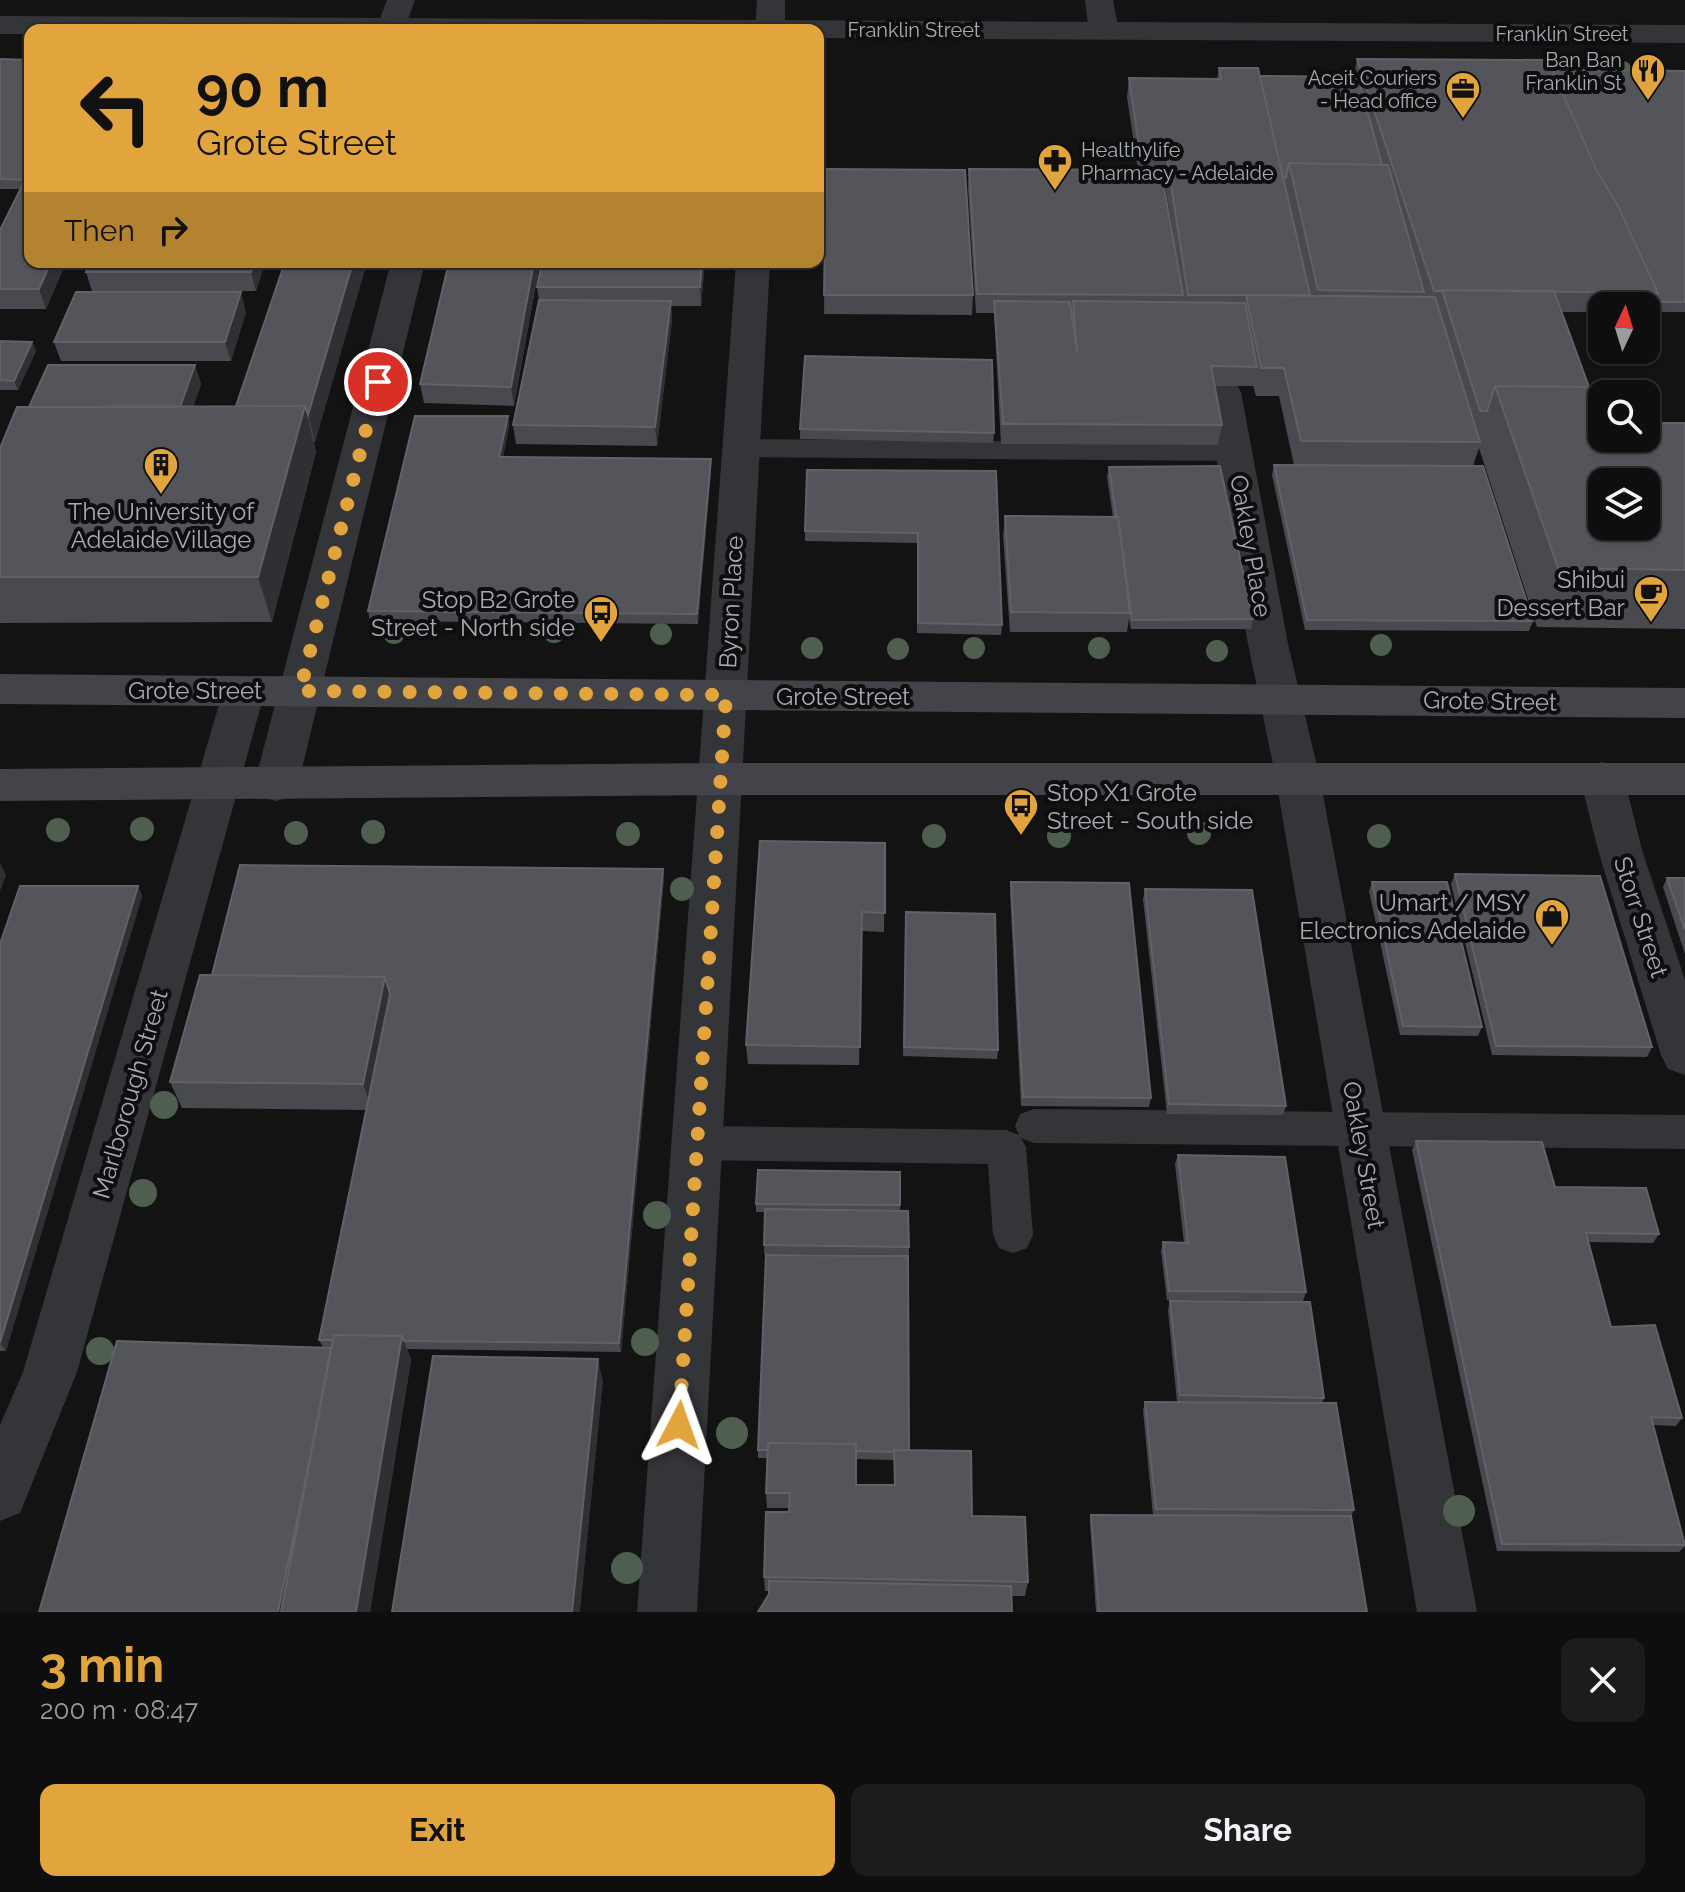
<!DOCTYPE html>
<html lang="en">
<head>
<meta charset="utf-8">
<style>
	body { margin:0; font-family:Raleway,sans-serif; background:#1c1c1d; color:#f1f3f6; height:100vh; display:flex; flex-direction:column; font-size:30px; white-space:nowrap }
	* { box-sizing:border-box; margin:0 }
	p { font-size:26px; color:#9b9c9e }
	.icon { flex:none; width:44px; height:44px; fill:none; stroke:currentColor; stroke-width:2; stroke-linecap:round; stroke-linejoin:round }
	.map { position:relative; height:1612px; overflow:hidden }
	.side { display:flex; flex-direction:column; background:#0e0e0f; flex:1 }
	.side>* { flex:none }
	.top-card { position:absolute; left:24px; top:24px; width:800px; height:244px; border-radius:16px; box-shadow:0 2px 6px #0004,0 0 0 2px #2e2e2f; background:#e2a43d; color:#111; overflow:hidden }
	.needle { width:52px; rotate:4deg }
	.buttons { position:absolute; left:1588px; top:292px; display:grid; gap:16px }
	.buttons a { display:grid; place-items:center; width:72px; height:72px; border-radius:16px; background:#0e0e0f; box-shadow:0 2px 6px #0004,0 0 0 2px #2e2e2f; font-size:40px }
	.pin { position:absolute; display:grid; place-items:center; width:68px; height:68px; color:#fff; margin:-34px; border:4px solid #fff; border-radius:50%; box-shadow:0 2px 8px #0007 }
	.me { position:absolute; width:88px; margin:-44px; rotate:4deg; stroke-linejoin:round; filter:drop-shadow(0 0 6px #0008) }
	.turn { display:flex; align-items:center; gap:28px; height:168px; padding:0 40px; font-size:36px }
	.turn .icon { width:104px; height:104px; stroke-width:2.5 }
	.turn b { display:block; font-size:56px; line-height:68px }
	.then { display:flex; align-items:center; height:76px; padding:0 40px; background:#0003; gap:16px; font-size:30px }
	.round { display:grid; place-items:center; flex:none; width:84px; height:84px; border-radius:16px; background:#1c1c1d }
	.headline { display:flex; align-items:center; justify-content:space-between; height:136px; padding:0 40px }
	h1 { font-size:48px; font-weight:700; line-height:60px; color:#e2a43d }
	.primary-button { display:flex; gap:16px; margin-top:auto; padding:16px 40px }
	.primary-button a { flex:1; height:92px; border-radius:16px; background:#e2a43d; color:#111; font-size:32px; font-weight:700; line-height:92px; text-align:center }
	.primary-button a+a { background:#1c1c1d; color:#f1f3f6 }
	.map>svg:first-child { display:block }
</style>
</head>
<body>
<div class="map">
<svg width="1685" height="1612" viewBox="0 0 1685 1612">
	<rect width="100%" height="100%" fill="#131314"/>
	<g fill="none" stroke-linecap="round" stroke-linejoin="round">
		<path fill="#343539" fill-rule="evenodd" d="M739 439 1235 443 1245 446 1249 452 1245 458 1235 461 739 457 729 454 725 448 729 442Z
			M1034 1109 1685 1115V1149L1034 1143 1021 1138 1026 1147 1033 1235 1027 1248 1013 1253 999 1248 993 1235 988 1164 697 1160 683 1155 677 1143 683 1131 697 1126 1006 1130 1019 1135 1015 1126 1020 1114Z"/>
		<path fill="#343539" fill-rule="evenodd" d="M387 0H415L404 30H380L377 27Z
			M757 0H785V30H755Z
			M1085 0H1113L1119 31 1114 37 1104 40 1094 37 1089 31Z
			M391 262H425L298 785 291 797 276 801 261 797 254 785Z
			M736 262H770L697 1612H637Z
			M1223 381 1236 384 1241 392 1288 644 1320 779 1477 1612H1417L1276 779 1248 644 1205 392 1210 384Z
			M244 676 259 680 265 691 77 1372 20 1513 0 1521V1425L23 1372 223 691 229 680Z
			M1602 762 1617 767 1624 778 1642 850 1685 980V1075L1668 1069 1661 1055 1598 850 1580 778 1587 767Z"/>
		<path fill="#343539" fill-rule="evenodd" d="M0 16 1685 25V43L818 38V30H30V34H0Z"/>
		<path fill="#424449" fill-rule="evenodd" d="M0 674 1685 688V718L0 704Z
			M722 763H1685V795H722L0 801V769Z"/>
	</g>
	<g fill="#4e5f4f">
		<circle cx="1623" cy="69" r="8"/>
		<circle cx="395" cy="394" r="10"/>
		<circle cx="554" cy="632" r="11"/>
		<circle cx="394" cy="633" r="11"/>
		<circle cx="661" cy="634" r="11"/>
		<circle cx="1381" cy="645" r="11"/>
		<circle cx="812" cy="648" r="11"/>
		<circle cx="974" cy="648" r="11"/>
		<circle cx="1099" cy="648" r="11"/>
		<circle cx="898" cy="649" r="11"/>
		<circle cx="1217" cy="651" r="11"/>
		<circle cx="142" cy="829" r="12"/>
		<circle cx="58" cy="830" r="12"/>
		<circle cx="373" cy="832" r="12"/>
		<circle cx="296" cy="833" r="12"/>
		<circle cx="1199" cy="833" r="12"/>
		<circle cx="628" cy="834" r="12"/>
		<circle cx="934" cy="836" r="12"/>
		<circle cx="1059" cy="836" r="12"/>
		<circle cx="1379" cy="836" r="12"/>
		<circle cx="682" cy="889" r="12"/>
		<circle cx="164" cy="1105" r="14"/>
		<circle cx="143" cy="1193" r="14"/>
		<circle cx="657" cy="1215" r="14"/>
		<circle cx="645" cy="1342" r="14"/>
		<circle cx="100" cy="1351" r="14"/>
		<circle cx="732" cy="1433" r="16"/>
		<circle cx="1459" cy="1511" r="16"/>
		<circle cx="627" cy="1568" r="16"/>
	</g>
	<path fill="#494a4f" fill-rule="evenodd" d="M0 59 30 60V262H66L46 309H0V230L20 189H0Z
		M1357 59 1552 69 1685 71V312H1646V306H1602V312H1561L1602 438 1685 423V629L1537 627 1479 448 1473 466 1533 621 1529 631 1305 630 1272 475 1274 465H1294L1279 396H1256L1253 385V386H1215L1222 425 1218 445 1001 444 994 313H976L968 188 969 169 1138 170 1127 97 1129 78 1217 79 1219 68 1260 76 1354 77ZM1162 178H1164L1177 259Z
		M826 169 973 295 972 315 824 314Z
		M90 262H265L256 291H92L86 272Z
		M285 262H367L314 443 316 452 272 622 0 623V448L29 407 195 365 201 384 193 407 236 406Z
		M540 262 514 406 424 403 420 384Z
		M542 262H705L701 306H671L672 320 657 446 516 444 513 425 539 302 537 287Z
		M246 312 231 361H61L54 342Z
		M0 341 32 342 36 351 18 390H0Z
		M508 416 509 426 503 457 711 469 698 624 370 621 368 611Z
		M800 429 994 433 993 443 800 439Z
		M1109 467 1253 619 1251 629H1131L1129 619 1127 632H1010L1003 536 1005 516 1113 517 1107 477Z
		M996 471 1002 625 1001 635 917 633V543L805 541V531Z
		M885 843 884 932 862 931 859 1065 748 1064 746 1045Z
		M663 869 664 879 621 1352 407 1349 411 1360 370 1612H39L323 1347 319 1340 366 1110 182 1108 170 1082 212 975Z
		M1455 874 1652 1047 1647 1057 1492 1055 1451 884Z
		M1667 878H1685V954L1663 887Z
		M1011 882 1151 1098 1149 1107 1021 1106 1010 892Z
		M1372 882 1482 1027 1478 1036 1400 1035 1369 891Z
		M138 886 142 896 6 1351H0V944Z
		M1145 889 1286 1106 1283 1115 1167 1114 1143 899Z
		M906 912 998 1050 997 1059 903 1056Z
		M1416 1141 1555 1187 1659 1234 1653 1243 1588 1242 1611 1327 1682 1418 1676 1426 1653 1425 1685 1543V1546L1679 1552 1497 1551 1412 1150Z
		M1178 1155 1306 1292 1303 1301 1167 1300 1161 1251 1163 1242 1184 1243 1175 1164Z
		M900 1172V1211L909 1247V1255L764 1254 765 1212H756V1204Z
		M1170 1301 1324 1398 1322 1403 1354 1510 1351 1516 1367 1612H1096L1090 1522 1091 1515H1153L1143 1410 1145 1402H1177L1168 1310Z
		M758 1450H909L972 1516 1028 1582 1025 1596 769 1594V1591H765L764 1577 789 1512V1508H767L766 1493 767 1458H758ZM856 1459 894 1460V1485H856Z"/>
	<path fill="#2f3033" d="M51 262H66L46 309 39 289Z
		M254 262H265L256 291 251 272Z
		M353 262H367L315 443 308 415Z
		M534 262H540L514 406 511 387Z
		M702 262H705L701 306 700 287Z
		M241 292 246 312 231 361 225 342Z
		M671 301 672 320 657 446 655 427Z
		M32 342 36 351 18 390 14 381Z
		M195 365 201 384 181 440 175 421Z
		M305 406 316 452 272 622 258 577Z
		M508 416 509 426 501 467 499 457Z
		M711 459V469L698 624 697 614Z
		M0 863 6 875 0 891Z
		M663 869 664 879 621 1352 619 1343Z
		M138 886 142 896 6 1351 0 1343Z
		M385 977 393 1004 372 1110 363 1084Z
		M402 1336 411 1360 370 1612H356Z
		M334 1348 284 1612H278Z
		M598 1359 603 1382 580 1612H572Z"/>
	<path fill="#53555a" stroke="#606268" stroke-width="2" fill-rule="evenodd" d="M0 59 30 60V180L0 179Z
		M1357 59 1548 60 1596 169 1619 208 1658 293 1442 290 1443 291H1434Z
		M1219 68H1258L1310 295H1188L1167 159H1141L1129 78 1221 79Z
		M1552 69 1685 71V302H1655L1658 293 1619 208 1596 169Z
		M1260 76 1358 77 1382 165 1289 163 1286 178H1283Z
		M1289 163 1388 165 1424 292 1318 290Z
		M826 169 965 170 973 295H824Z
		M969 169 1161 170 1183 295 977 294Z
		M23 184H30V262H51L39 289H0V230Z
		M90 262H254L251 272H86Z
		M285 262H353L308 415 305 406H236Z
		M449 262H534L511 387 420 384Z
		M542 262H702L700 287H537Z
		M1442 290 1554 291 1589 387 1495 386 1487 411H1480Z
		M76 292H241L225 342H54Z
		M1246 295 1435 297 1480 442 1301 441 1284 368H1261Z
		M539 300 671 301 655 427 513 425Z
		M994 301 1070 302 1077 352 1073 301 1245 303 1257 367 1211 366 1222 425 1003 424Z
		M0 341 32 342 14 381 0 380Z
		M805 356 992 360 994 433 800 429Z
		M48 365H195L180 407H29Z
		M1495 386 1609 387 1612 394H1602V438H1646V423H1685V570L1558 568ZM1602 482H1646V526H1602Z
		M305 406 258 577H0V448L17 407Z
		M415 416H508L499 457 711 459 697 614 368 611Z
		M1274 465 1483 466 1533 621 1307 620Z
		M1220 466 1253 619 1132 620 1118 517H1116L1109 467Z
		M807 470 996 471 1002 625 918 623V533L805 531Z
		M1005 516 1118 517 1130 613 1011 612Z
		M760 841 885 843V913L862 912 860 1047 746 1045Z
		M240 865 663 869 619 1343 404 1341 402 1336 334 1335 333 1340H319L390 994 385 977 212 975Z
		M1455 874 1600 876 1652 1047 1496 1046Z
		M1667 878H1685V930Z
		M1011 882 1129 883 1151 1098 1023 1097Z
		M1372 882H1447L1482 1027 1403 1026Z
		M20 886H138L0 1343V944Z
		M1145 889 1252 890 1286 1106 1169 1104Z
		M906 912 995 914 998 1050 904 1047Z
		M200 975 385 977 363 1084 170 1082Z
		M1416 1141 1542 1142 1555 1187 1646 1188 1659 1234 1586 1233 1611 1327 1655 1325 1682 1418 1651 1417 1685 1545 1502 1544Z
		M1178 1155 1285 1157 1306 1292 1169 1291 1163 1242 1188 1243Z
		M758 1170 900 1172V1205L756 1204Z
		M765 1209 908 1211 909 1247 764 1245Z
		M766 1255 908 1256 909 1450H894V1452L856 1451V1444L768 1443V1450H758Z
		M1170 1301 1310 1302 1324 1398 1180 1395Z
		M334 1335 402 1336 356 1612H281Z
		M117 1341 331 1348 308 1468 278 1612H39Z
		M433 1356 598 1359 572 1612H392Z
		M1145 1402 1336 1403 1354 1510 1156 1509Z
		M768 1443 856 1444V1485H895L894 1450 971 1451 972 1516 1025 1517 1028 1582 764 1577 766 1512H789L790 1493H766Z
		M1091 1515 1351 1516 1367 1612H1099Z
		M769 1581 1011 1586 1012 1612H758L769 1594Z"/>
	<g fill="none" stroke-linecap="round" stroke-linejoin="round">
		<path stroke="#e2a43d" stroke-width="14" stroke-dasharray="0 25.2" d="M378 382 300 691 726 695 679 1425"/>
	</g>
	<defs>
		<symbol id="restaurant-pin" viewBox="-11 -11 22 30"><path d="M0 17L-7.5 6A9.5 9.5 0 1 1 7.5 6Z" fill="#e2a43d" stroke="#0e0e0f"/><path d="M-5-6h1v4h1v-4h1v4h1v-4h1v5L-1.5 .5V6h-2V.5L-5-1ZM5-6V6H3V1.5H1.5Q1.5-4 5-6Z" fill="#111"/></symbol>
		<symbol id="office-pin" viewBox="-11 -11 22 30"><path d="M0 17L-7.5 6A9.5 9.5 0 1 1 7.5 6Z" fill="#e2a43d" stroke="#0e0e0f"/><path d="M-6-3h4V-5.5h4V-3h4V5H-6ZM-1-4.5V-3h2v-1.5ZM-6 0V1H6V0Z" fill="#111"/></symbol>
		<symbol id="pharmacy-pin" viewBox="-11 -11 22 30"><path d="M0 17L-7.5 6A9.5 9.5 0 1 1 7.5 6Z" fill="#e2a43d" stroke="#0e0e0f"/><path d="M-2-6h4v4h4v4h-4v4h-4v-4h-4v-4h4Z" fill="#111"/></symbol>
		<symbol id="building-pin" viewBox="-11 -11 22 30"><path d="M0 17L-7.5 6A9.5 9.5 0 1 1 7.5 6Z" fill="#e2a43d" stroke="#0e0e0f"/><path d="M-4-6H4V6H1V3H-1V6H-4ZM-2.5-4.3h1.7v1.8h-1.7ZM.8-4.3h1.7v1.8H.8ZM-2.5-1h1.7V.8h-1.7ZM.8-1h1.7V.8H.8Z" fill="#111"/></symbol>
		<symbol id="cafe-pin" viewBox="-11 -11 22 30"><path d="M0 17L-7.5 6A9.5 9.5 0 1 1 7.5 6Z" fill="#e2a43d" stroke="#0e0e0f"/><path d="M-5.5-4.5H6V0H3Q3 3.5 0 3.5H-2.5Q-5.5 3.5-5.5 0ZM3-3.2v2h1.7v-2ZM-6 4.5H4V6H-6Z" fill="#111"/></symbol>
		<symbol id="bus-pin" viewBox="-11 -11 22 30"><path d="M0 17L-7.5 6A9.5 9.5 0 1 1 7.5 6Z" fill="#e2a43d" stroke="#0e0e0f"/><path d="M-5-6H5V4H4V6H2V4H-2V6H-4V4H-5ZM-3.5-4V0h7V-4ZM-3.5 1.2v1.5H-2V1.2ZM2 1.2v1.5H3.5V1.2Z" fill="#111"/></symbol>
		<symbol id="shop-pin" viewBox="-11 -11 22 30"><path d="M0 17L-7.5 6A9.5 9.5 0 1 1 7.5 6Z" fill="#e2a43d" stroke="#0e0e0f"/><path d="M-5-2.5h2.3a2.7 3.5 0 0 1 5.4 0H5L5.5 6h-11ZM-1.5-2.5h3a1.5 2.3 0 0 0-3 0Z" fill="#111"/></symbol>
	</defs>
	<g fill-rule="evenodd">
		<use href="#restaurant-pin" x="1628" y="51" width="40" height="54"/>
		<use href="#office-pin" x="1443" y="69" width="40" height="54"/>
		<use href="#pharmacy-pin" x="1035" y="141" width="40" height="54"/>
		<use href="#building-pin" x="141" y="445" width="40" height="54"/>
		<use href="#cafe-pin" x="1631" y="573" width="40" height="54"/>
		<use href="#bus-pin" x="581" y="593" width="40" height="54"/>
		<use href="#bus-pin" x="1001" y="786" width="40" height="54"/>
		<use href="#shop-pin" x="1532" y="896" width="40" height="54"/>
	</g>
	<g text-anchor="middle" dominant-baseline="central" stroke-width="8" stroke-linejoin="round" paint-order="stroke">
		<g font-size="20" fill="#a6abb4" stroke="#0e0e0f">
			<text x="914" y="30">Franklin Street</text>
			<text x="1562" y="34">Franklin Street</text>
		</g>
		<g font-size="20" fill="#a6abb4" stroke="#0e0e0f" text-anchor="end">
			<text x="1622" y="60">Ban Ban<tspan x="1622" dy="23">Franklin St</tspan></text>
			<text x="1437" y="78">Aceit Couriers<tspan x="1437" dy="23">- Head office</tspan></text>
			<text x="1081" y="150" text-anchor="start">Healthylife<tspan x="1081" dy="23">Pharmacy - Adelaide</tspan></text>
		</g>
		<g font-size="24" fill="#a6abb4" stroke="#0e0e0f" text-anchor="end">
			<text x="161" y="511" text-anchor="middle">The University of<tspan x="161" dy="28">Adelaide Village</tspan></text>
			<text x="1625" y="579">Shibui<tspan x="1625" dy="28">Dessert Bar</tspan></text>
			<text x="575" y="599">Stop B2 Grote<tspan x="575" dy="28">Street - North side</tspan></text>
			<text x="1047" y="792" text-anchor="start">Stop X1 Grote<tspan x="1047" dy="28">Street - South side</tspan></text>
			<text x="1526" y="902">Umart / MSY<tspan x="1526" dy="28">Electronics Adelaide</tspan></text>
		</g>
		<g font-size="24" fill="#a6abb4" stroke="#0e0e0f">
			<text transform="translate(1251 546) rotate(80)">Oakley Place</text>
			<text transform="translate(731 602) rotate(-87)">Byron Place</text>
			<text x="195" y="690">Grote Street</text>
			<text x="843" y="696">Grote Street</text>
			<text transform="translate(1490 701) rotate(1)">Grote Street</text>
			<text transform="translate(1641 917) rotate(72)">Storr Street</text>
			<text transform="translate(130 1094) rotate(-74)">Marlborough Street</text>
			<text transform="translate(1364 1155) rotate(80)">Oakley Street</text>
		</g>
	</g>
</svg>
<div class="buttons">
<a><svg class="needle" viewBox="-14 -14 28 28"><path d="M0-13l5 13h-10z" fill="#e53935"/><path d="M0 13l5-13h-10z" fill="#9b9c9e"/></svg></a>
<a><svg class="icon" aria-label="search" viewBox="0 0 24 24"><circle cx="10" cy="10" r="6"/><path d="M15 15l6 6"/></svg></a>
<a><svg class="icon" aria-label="layers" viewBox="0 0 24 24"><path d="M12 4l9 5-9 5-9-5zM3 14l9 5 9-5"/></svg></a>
</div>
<div class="pin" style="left:378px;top:382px;background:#d93025"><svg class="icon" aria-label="arrive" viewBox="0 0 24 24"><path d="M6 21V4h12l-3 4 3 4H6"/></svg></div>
<svg class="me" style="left:679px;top:1425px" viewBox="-20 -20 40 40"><path d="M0-17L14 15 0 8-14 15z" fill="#e2a43d" stroke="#fff" stroke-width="4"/></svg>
<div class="top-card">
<div class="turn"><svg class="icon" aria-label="left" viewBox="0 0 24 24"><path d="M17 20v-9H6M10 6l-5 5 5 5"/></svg><div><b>90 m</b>Grote Street</div></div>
<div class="then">Then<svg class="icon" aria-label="right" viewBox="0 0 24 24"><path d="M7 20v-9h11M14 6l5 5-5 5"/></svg></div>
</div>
</div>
<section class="side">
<div class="headline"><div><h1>3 min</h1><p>200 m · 08:47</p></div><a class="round"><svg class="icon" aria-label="close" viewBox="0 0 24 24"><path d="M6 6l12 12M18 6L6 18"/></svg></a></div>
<div class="primary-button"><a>Exit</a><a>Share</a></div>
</section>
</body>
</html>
